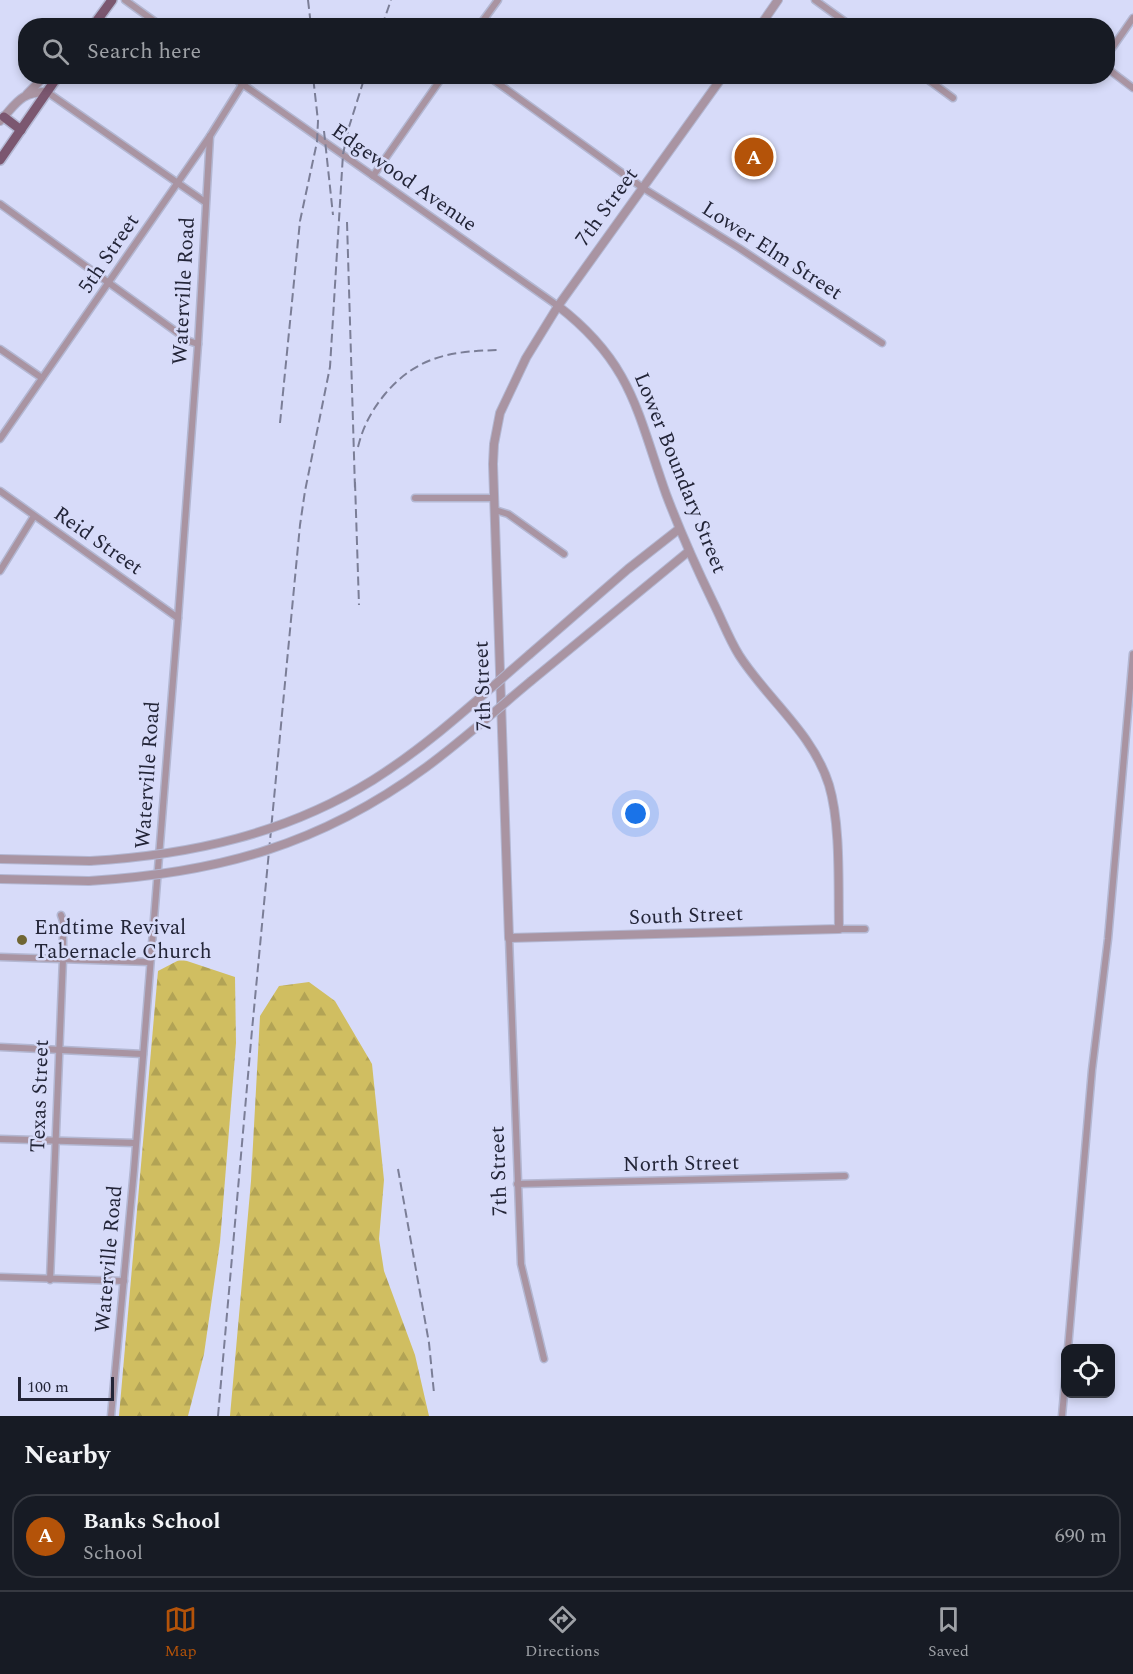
<!DOCTYPE html>
<html lang="en">
<head>
<meta charset="utf-8">
<style>
  :root { --surface:#171b24; --page:#20242c; --text:#f1f3f6; --muted:#9ea1a6; --line:#363941; --accent:#b45309 }
  body { margin:0; font-family:Spectral,serif; background:var(--page); color:var(--text) }
  .controls { position:absolute; right:18px; bottom:18px; display:grid; overflow:hidden; border-radius:12px; box-shadow:0 3px 9px #0003 }
  .controls button { width:54px; height:54px; display:grid; place-items:center; padding:0; border:0; border-bottom:2px solid var(--line); background:var(--surface); color:var(--text); font:30px sans-serif }
  .scale { position:absolute; left:18px; bottom:15px; width:96px; box-sizing:border-box; padding-left:6px; border:3px solid #232538; border-top:0; font-size:16px; line-height:21px; white-space:nowrap; color:#232538; -webkit-text-stroke:4px #d7dbf9; paint-order:stroke }
  .you { position:absolute; left:636px; top:814px; width:21px; height:21px; margin:-15px; border:4px solid #fff; border-radius:50%; background:#1a73e8; box-shadow:0 0 0 9px #1a73e833 }
  .badge { display:grid; place-items:center; width:39px; height:39px; border-radius:50%; background:var(--accent); color:#fff; font-size:20px; font-weight:700 }
  .pin { position:absolute; translate:-50% -50%; border:3px solid #fff; box-shadow:0 2px 6px #0006 }
  .list { margin:0; padding:0; list-style:none }
  h2 { display:flex; justify-content:space-between; align-items:center; height:78px; margin:0; padding:0 24px; font-size:26px }
  h2 small { font-size:20px; font-weight:400; color:var(--muted) }
  .list li { display:grid; grid-template-columns:39px 1fr auto; gap:18px; align-items:center; box-sizing:border-box; height:84px; margin:0 12px 12px; padding:0 12px; border:2px solid var(--line); border-radius:24px }
  .list b { display:block; font-size:22px; white-space:nowrap }
  .list p { margin:0; font-size:20px; white-space:nowrap; color:var(--muted) }
  .list em { font-size:20px; font-style:normal; color:var(--muted) }
  .icon { flex:none; width:33px; height:33px; fill:none; stroke:currentColor; stroke-width:2; stroke-linecap:round; stroke-linejoin:round }
  .map { position:relative; flex:none; width:1133px; height:1416px; overflow:hidden }
  .search { position:absolute; background:var(--surface); box-shadow:0 3px 9px #0003; left:18px; right:18px; top:18px; height:66px; display:flex; align-items:center; gap:15px; box-sizing:border-box; padding:0 21px; border-radius:24px; color:var(--muted); font-size:22px }
  .sheet { height:174px; background:var(--surface) }
  nav { display:flex; justify-content:space-around; align-items:center; box-sizing:border-box; height:84px; border-top:2px solid var(--line); background:var(--surface); font-size:16px; color:var(--muted) }
  nav a { display:grid; justify-items:center; gap:3px }
  nav .on { color:var(--accent) }
  .map>svg:first-child { display:block }
  .forest { fill:url(#forest-firs) }
  .lines { fill:none; stroke-linecap:round; stroke-linejoin:round }
  .minor-casing { stroke:#b3b7d2; stroke-width:9 }
  .tertiary-casing { stroke:#b3b7d2; stroke-width:10 }
  .primary-casing { stroke:#b3b7d2; stroke-width:12 }
  .minor { stroke:#a994a2; stroke-width:6 }
  .tertiary { stroke:#a994a2; stroke-width:8 }
  .primary { stroke:#7b5770; stroke-width:9 }
  .rail { stroke:#7b7e97; stroke-width:2; stroke-dasharray:9 4.5; stroke-linecap:butt }
  .tertiary-bridge-casing { stroke:#b3b7d2; stroke-width:10; stroke-linecap:butt }
  .tertiary-bridge { stroke:#a994a2; stroke-width:8 }
  .poi-dot { fill:#706633; stroke:#d7dbf9; stroke-width:2 }
  .labels { text-anchor:middle; dominant-baseline:central; stroke-width:5; stroke-linejoin:round; paint-order:stroke }
  .street-label { font-size:21px; fill:#232538; stroke:#d7dbf9 }
  .poi-label { font-size:21px; fill:#232538; stroke:#d7dbf9; text-anchor:start }
</style>
</head>
<body>
<div class="map">
<svg width="1133" height="1416" viewBox="0 0 1133 1416">
  <defs>
    <pattern id="forest-firs" width="22" height="20" patternUnits="userSpaceOnUse" patternTransform="scale(1.5)"><rect width="22" height="20" fill="#d0be61"/><path d="M5 1l3.5 6h-7zM16 11l3.5 6h-7z" fill="#b2a355"/></pattern>
  </defs>
  <rect width="100%" height="100%" fill="#d7dbf9"/>
  <g class="forest">
    <polygon points="181,959 235,977 236,1043 220,1242 204,1354 188,1416 119,1416 158,971"/>
    <polygon points="309,982 335,1001 372,1064 384,1180 379,1239 384,1271 415,1355 429,1416 230,1416 251,1181 260,1016 279,986"/>
  </g>
  <g class="lines">
    <defs>
      <g id="minor">
        <polyline points="125,0 161,26"/>
        <polyline points="815,0 851,26"/>
        <polyline points="479,26 498,0"/>
        <polyline points="1108,54 1133,18"/>
        <polyline points="1108,69 1133,88"/>
        <polyline points="231,76 558,306"/>
        <polyline points="488,76 643,188 739,248 882,343"/>
        <polyline points="923,76 953,98"/>
        <polyline points="47,92 205,202"/>
        <polyline points="373,176 443,76"/>
        <polyline points="0,204 189,341 198,344"/>
        <polyline points="0,349 42,378"/>
        <polyline points="0,439 210,136 242,85"/>
        <polyline points="0,491 178,618"/>
        <polyline points="415,498 494,498"/>
        <polyline points="495,510 508,514 564,554"/>
        <polyline points="0,571 34,516"/>
        <polyline points="839,929 865,929"/>
        <polyline points="509,938 521,1264 544,1359"/>
        <polyline points="0,957 150,962"/>
        <polyline points="0,1047 143,1054"/>
        <polyline points="0,1139 135,1143"/>
        <polyline points="517,1184 845,1176"/>
        <polyline points="0,1277 124,1281"/>
        <polyline points="50,1280 63,959 63,921 61,915"/>
        <polyline points="1068,1348 1092,1070 1108,939 1133,654"/>
        <polyline points="111,1416 134,1170 178,618 198,344 210,136"/>
        <polyline points="1062,1416 1066,1371"/>
      </g>
      <g id="tertiary">
        <polyline points="760,26 778,0"/>
        <polyline points="27,94 45,76"/>
        <path d="M0 121C17 103 20 92 47 92"/>
        <path d="M558 306C632 363 637 412 666 494 680 531 696 567 713 602 722 620 729 639 739 655 767 699 813 733 829 785 841 825 838 887 839 929L509 938 493 464 494 444 500 413 526 358 558 306 723 76"/>
        <polyline points="530,654 628,569 679,529"/>
        <polyline points="531,681 689,551"/>
        <polyline points="0,859 90,861"/>
        <polyline points="0,879 89,881"/>
      </g>
      <g id="primary">
        <polyline points="93,26 112,0"/>
        <polyline points="4,117 21,130"/>
        <polyline points="0,160 58,76"/>
      </g>
    </defs>
    <use href="#minor" class="minor-casing"/>
    <use href="#tertiary" class="tertiary-casing"/>
    <use href="#primary" class="primary-casing"/>
    <use href="#minor" class="minor"/>
    <use href="#tertiary" class="tertiary"/>
    <use href="#primary" class="primary"/>
    <g class="rail">
      <polyline points="308,0 311,26"/>
      <polyline points="382,26 391,0"/>
      <polyline points="324,131 333,215"/>
      <polyline points="347,222 355,489"/>
      <polyline points="280,423 300,221 317,142 318,121 313,76"/>
      <path d="M358 447C363 426 372 410 385 394 418 355 453 351 501 350"/>
      <polyline points="355,482 359,605"/>
      <polyline points="398,1169 429,1343 434,1393"/>
      <polyline points="218,1416 252,1030 300,525 305,491 330,367 343,154 349,127 365,76"/>
    </g>
    <defs>
      <g id="tertiary-bridge">
        <path d="M90 861C191 855 286 834 373 780 430 744 479 698 530 654"/>
        <path d="M89 881C218 873 320 845 425 768 462 741 496 710 531 681"/>
      </g>
    </defs>
    <use href="#tertiary-bridge" class="tertiary-bridge-casing"/>
    <use href="#tertiary-bridge" class="tertiary-bridge"/>
  </g>
  <circle class="poi-dot" cx="22" cy="940" r="6"/>
  <g class="labels">
    <g class="street-label">
      <text transform="translate(404 178) rotate(35)">Edgewood Avenue</text>
      <text transform="translate(607 207) rotate(-54)">7th Street</text>
      <text transform="translate(772 251) rotate(33)">Lower Elm Street</text>
      <text transform="translate(109 254) rotate(-56)">5th Street</text>
      <text transform="translate(184 291) rotate(-87)">Waterville Road</text>
      <text transform="translate(680 473) rotate(68)">Lower Boundary Street</text>
      <text transform="translate(98 541) rotate(35)">Reid Street</text>
      <text transform="translate(483 686) rotate(-92)">7th Street</text>
      <text transform="translate(148 775) rotate(-86)">Waterville Road</text>
      <text transform="translate(686 916) rotate(-2)">South Street</text>
      <text transform="translate(40 1096) rotate(-88)">Texas Street</text>
      <text transform="translate(681 1164) rotate(-1)">North Street</text>
      <text transform="translate(499 1171) rotate(-92)">7th Street</text>
      <text transform="translate(109 1259) rotate(-85)">Waterville Road</text>
    </g>
    <g class="poi-label">
      <text x="34" y="928">Endtime Revival<tspan x="34" dy="24">Tabernacle Church</tspan></text>
    </g>
  </g>
</svg>
<div class="controls">
<button><svg class="icon" aria-label="locate" viewBox="0 0 24 24"><circle cx="12" cy="12" r="6"/><path d="M12 2v4M12 18v4M2 12h4M18 12h4"/></svg></button>
</div>
<div class="scale">100 m</div>
<div class="you"></div>
<div class="pin badge" style="left:754px;top:157px">A</div>
<div class="search"><svg class="icon" aria-label="search" viewBox="0 0 24 24"><circle cx="10" cy="10" r="6"/><path d="M15 15l6 6"/></svg>Search here</div>
</div>
<section class="sheet">
<h2>Nearby<small></small></h2>
<ul class="list">
<li><span class="badge">A</span><div><b>Banks School</b><p>School</p></div><em>690 m</em></li>
</ul>
</section>
<nav>
<a class="on"><svg class="icon" aria-label="map" viewBox="0 0 24 24"><path d="M3 6l6-2 6 2 6-2v14l-6 2-6-2-6 2zM9 4v14M15 6v14"/></svg>Map</a>
<a><svg class="icon" aria-label="directions" viewBox="0 0 24 24"><path d="M12 3l9 9-9 9-9-9zM9 14v-3h6M13 9l2 2-2 2"/></svg>Directions</a>
<a><svg class="icon" aria-label="saved" viewBox="0 0 24 24"><path d="M7 4h10v16l-5-4-5 4z"/></svg>Saved</a>
</nav>
</body>
</html>
